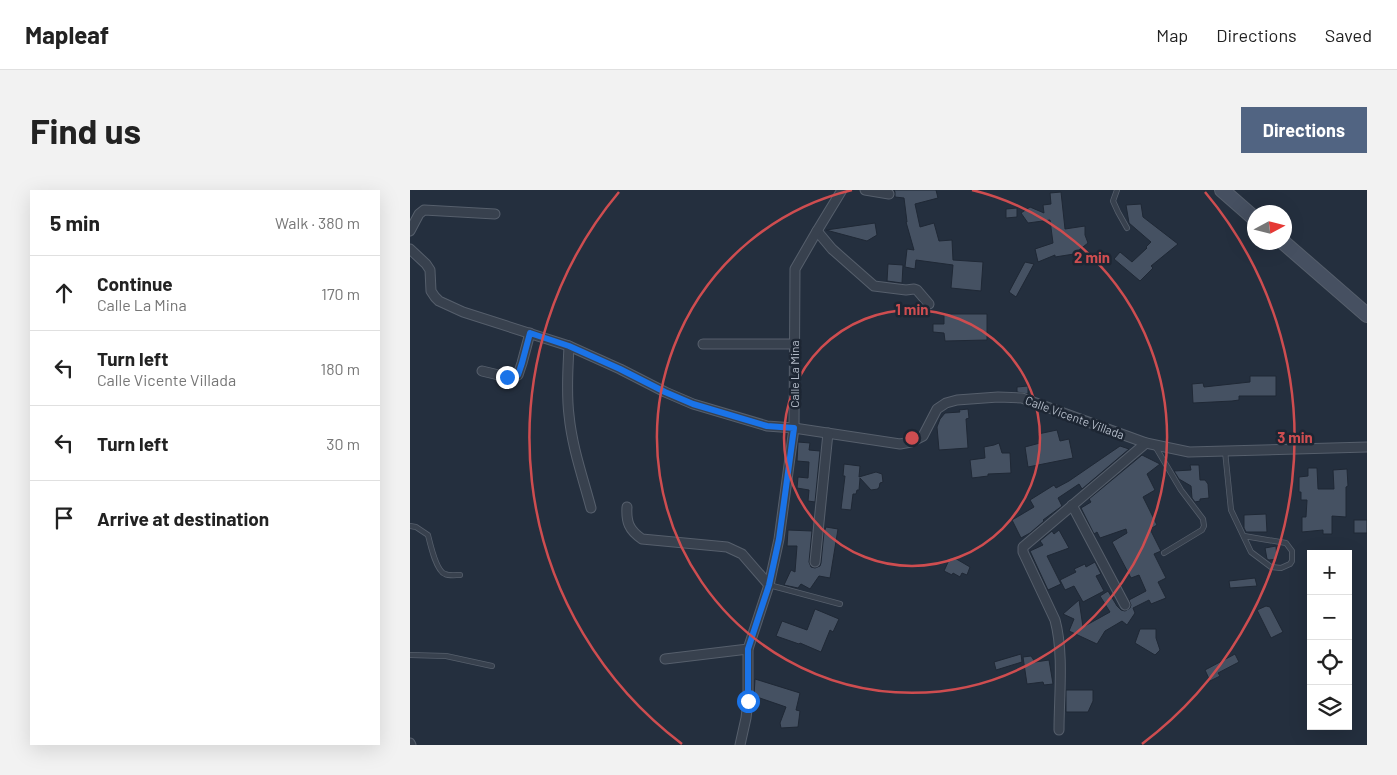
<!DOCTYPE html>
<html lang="en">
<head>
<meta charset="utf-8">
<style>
  :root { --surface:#fff; --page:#f2f2f2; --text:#222; --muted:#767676; --line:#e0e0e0; --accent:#516482 }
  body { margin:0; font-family:Barlow,sans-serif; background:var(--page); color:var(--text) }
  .controls { position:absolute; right:15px; bottom:15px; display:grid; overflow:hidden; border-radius:0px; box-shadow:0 5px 20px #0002 }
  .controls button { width:45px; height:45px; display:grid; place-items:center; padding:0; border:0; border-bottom:1px solid var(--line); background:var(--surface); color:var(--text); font:25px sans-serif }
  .compass { position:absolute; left:837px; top:15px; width:45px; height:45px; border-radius:50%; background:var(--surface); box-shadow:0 5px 20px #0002; rotate:83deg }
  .stop { position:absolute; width:15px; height:15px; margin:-11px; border:4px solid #1a73e8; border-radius:50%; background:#fff }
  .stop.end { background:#1a73e8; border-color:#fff; box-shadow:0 1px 5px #0008 }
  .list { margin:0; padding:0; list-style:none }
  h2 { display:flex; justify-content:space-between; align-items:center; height:65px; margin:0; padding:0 20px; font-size:21px }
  h2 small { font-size:16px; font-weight:400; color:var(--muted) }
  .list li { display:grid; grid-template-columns:32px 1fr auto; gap:15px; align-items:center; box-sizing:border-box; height:75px; padding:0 20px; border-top:1px solid var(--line) }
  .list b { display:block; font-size:19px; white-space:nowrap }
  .list p { margin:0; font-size:16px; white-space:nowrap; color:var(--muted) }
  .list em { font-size:16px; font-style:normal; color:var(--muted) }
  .icon { flex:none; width:28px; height:28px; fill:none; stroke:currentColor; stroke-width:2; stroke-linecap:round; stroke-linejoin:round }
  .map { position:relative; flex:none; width:957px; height:555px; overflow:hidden; border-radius:0px }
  header { display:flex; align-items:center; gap:30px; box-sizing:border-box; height:70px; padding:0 25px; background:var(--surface); border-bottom:1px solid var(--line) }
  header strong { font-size:24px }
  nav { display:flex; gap:28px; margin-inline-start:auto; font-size:18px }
  .intro { display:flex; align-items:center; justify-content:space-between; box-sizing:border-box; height:120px; padding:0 30px }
  h1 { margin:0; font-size:35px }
  .button { padding:12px 22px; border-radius:0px; background:var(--accent); color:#fff; font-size:18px; font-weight:700 }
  main { display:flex; gap:30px; padding:0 30px }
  aside { flex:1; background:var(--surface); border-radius:0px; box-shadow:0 5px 20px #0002 }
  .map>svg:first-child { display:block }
  .building { fill:#455162; stroke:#1f2835 }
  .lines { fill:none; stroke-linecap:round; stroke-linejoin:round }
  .service-casing { stroke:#565f6c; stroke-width:6 }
  .minor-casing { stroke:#565f6c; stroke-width:11 }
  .secondary-casing { stroke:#565f6c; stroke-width:16 }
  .service { stroke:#38414e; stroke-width:4.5 }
  .minor { stroke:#38414e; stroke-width:9 }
  .secondary { stroke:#465061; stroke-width:14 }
  .route { stroke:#1a73e8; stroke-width:6 }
  .ring { fill:none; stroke:#ce4d50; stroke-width:2.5 }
  .labels { text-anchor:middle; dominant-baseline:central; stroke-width:5; stroke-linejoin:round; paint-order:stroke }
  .street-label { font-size:12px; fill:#b4bcc9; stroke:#1d2633 }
  .centre { fill:#ce4d50; stroke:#1d2633; stroke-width:2.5 }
  .ring-label { font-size:15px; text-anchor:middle; font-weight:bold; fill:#ce4d50; stroke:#1d2633; stroke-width:5; stroke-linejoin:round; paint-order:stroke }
</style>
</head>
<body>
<header>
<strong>Mapleaf</strong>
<nav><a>Map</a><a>Directions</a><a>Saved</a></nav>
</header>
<div class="intro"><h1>Find us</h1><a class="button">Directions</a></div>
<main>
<aside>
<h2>5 min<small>Walk · 380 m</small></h2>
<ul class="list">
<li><svg class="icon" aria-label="ahead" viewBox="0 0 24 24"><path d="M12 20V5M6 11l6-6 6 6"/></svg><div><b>Continue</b><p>Calle La Mina</p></div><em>170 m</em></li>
<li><svg class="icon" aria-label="left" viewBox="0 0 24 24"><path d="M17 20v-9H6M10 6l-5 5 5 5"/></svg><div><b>Turn left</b><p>Calle Vicente Villada</p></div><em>180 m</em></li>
<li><svg class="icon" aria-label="left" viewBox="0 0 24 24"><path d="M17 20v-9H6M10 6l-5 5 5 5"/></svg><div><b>Turn left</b></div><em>30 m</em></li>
<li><svg class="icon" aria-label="arrive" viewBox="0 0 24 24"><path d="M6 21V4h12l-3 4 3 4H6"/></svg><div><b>Arrive at destination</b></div></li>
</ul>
</aside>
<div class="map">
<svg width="957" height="555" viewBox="0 0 957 555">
  <rect width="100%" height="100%" fill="#242f3e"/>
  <g class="building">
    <polygon points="484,0 526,0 528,8 505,14 510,37 524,33 529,51 542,50 543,70 573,72 571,101 541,98 543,75 506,70 505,79 495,77 497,59 504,60 496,32 497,32 494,8 485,7 485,2"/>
    <polygon points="651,2 655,39 675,36 675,45 678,53 664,64 645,67 645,65 628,72 625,59 643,53 640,30 618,33 611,23 620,17 634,23 633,15 641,14 640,3"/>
    <polygon points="731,14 733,27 768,54 741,76 743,78 730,91 704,69 710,62 722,72 737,58 736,57 741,52 719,33 716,15"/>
    <polygon points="607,18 607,27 596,28 596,19"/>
    <polygon points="465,33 467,45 457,51 416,40"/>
    <polygon points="615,72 624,74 606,107 599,102"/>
    <polygon points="478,74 493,75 492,93 477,91"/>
    <polygon points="534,124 577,124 577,150 535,151 534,143 523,142 523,134 534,134"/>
    <polygon points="840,186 866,186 866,206 829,206 829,210 822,211 783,213 782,194 793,193 794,197 840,192"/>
    <polygon points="618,196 618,204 607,202 607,197"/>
    <polygon points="558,219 559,228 556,229 558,258 529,260 527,237 530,229 535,223 550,222 549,220"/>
    <polygon points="647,240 650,251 659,249 663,268 618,277 615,257 630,253 628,244"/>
    <polygon points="388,252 400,253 399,260 410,261 405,312 398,311 399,300 387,298 388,287 398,288 399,272 387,271"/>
    <polygon points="589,253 592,263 600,263 601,283 578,284 578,286 562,288 560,270 575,268 574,257 584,255"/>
    <polygon points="710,256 719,259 672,299 669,294 648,308 652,316 633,330 634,331 620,343 611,348 602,330 624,317 620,310 644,295 646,298 659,291"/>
    <polygon points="732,265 750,274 737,284 745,300 733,307 747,335 740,339 751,361 744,364 756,388 748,392 756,408 741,414 739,410 723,418 725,423 717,435 712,431 695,441 687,454 659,441 664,429 653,424 669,410 673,437 700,422 690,406 698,401 707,416 711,420 715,421 720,418 721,415 719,410 736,401 729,385 721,388 702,352 717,343 716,339 690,348 687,342 684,344 671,318 681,312 679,309"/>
    <polygon points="434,274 450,276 449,287 466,282 472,284 473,292 470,293 469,298 468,298 468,299 461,300 450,288 449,300 447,300 446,304 443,304 441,320 431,319 435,286 433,286"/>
    <polygon points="780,275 789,275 790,290 795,290 798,294 799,308 790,309 790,311 785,312 782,308 781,296 769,289 764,281 781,280"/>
    <polygon points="898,278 907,278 908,299 924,299 923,280 937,279 938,296 936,297 936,327 922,326 922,344 913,344 913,340 892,342 892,327 896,327 897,310 891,310 891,302 889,302 889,287 898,286"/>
    <polygon points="856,324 857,342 836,342 834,338 834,325"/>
    <rect x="944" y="330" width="13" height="13"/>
    <polygon points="416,337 428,339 420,388 409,386 400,399 391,394 388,398 374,395 381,380 385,382 387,356 377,356 378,340 402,341 399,372 401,377 405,378 410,376 411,373 414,342"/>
    <polygon points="649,340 659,358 637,366 651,394 638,400 620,361 633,355 630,351 642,341 644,344"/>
    <polygon points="866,356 867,369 859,370 857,369 855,358"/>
    <polygon points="543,367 560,377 557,385 552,383 550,387 543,383 542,385 534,381 539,370 541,371"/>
    <polygon points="685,372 691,384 686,386 694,401 673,412 664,396 655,400 650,390 666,382 664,379 675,374 676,377"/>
    <polygon points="845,388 847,396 820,398 819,391"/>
    <polygon points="856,416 860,417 873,442 861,448 847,420"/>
    <polygon points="405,419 429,429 423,442 420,440 411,462 390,453 389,454 366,446 372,431 397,440"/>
    <polygon points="730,439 746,439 746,448 750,460 745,465 725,453"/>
    <polygon points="611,464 612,472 586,480 584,472"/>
    <polygon points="825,464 829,472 808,483 810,486 800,491 795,480"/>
    <polygon points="621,466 625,472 639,470 643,494 634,495 633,492 617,494 613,467"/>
    <polygon points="345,489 390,503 386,520 390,521 388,537 371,538 370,533 376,517 344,506"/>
    <polygon points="656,500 683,500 683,511 678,522 656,522"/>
  </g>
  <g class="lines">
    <defs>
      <g id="service">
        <polyline points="707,0 703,11 708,22 717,38"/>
        <polyline points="745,256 771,300 793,329 794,336 792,340 754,363"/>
        <polyline points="815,261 821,320 841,362 861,377 871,378 880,374 882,371 882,361 876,353 834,346"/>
        <path d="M0 336 6 337 18 345C20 353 26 381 35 384 39 386 46 385 50 385"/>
        <polyline points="359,395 430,414"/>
        <polyline points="0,465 36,466 82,476"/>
      </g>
      <g id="minor">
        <polyline points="455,0 479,4"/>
        <polyline points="0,41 9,24 14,20 85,24"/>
        <polyline points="407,41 422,59 464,96 496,100 504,99 507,100 519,114"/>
        <polyline points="0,59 16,74 20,80 21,101 25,107 29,111 53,122 159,156 210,179 255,202 283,214 357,236 384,238 490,254 501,252 513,246 527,219 536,213 547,210 588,207 612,208 736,253 779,262 957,257"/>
        <polyline points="293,154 385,154"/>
        <path d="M159 156C158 179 156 202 159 225 162 257 173 288 181 318"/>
        <polyline points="72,181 97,187 108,185 112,173 120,143"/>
        <polyline points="662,315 715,415"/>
        <path d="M217 317C216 332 219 340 232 349L317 357 332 364 359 395"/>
        <polyline points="405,372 418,243"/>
        <polyline points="255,469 338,459"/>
        <path d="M649 540C649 506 654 463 645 430L613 362V357L736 253"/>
        <polyline points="0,553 1,555"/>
        <polyline points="330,555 336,528 338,511 338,459 359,395 369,349 384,238 385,79 407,41 432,0"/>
      </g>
      <g id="secondary">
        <polyline points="812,0 844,28"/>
        <polyline points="873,52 957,125"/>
      </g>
    </defs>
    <use href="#service" class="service-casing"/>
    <use href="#minor" class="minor-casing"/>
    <use href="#secondary" class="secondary-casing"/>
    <use href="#service" class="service"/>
    <use href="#minor" class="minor"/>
    <use href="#secondary" class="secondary"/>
  </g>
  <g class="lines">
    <polyline class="route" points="97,187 108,185 112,173 120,143 159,156 210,179 255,202 283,214 357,236 384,238 369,349 359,395 338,459 338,511"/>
  </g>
  <g class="ring">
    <circle cx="502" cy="248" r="128"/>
    <path d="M562 0A255 255 0 1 1 442 0"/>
    <path d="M272 554A383 383 0 0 1 209 2M795 2A383 383 0 0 1 732 554"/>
  </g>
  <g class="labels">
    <g class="street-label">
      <text transform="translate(384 184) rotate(-90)">Calle La Mina</text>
      <text transform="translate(665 227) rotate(20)">Calle Vicente Villada</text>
    </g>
  </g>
  <circle cx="502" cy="248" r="8" class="centre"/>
  <g class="ring-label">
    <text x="682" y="73">2 min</text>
    <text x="502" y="125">1 min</text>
    <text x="885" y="253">3 min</text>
  </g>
</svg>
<div class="controls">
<button>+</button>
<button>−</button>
<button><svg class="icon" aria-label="locate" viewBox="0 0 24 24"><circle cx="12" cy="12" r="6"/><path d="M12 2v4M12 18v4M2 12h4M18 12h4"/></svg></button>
<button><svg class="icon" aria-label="layers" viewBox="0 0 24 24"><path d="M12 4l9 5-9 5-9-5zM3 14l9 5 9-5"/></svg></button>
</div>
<svg class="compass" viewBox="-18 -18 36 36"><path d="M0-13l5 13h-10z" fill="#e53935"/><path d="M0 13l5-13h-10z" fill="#767676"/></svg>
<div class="stop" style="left:338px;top:511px"></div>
<div class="stop end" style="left:97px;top:187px"></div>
</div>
</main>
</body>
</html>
